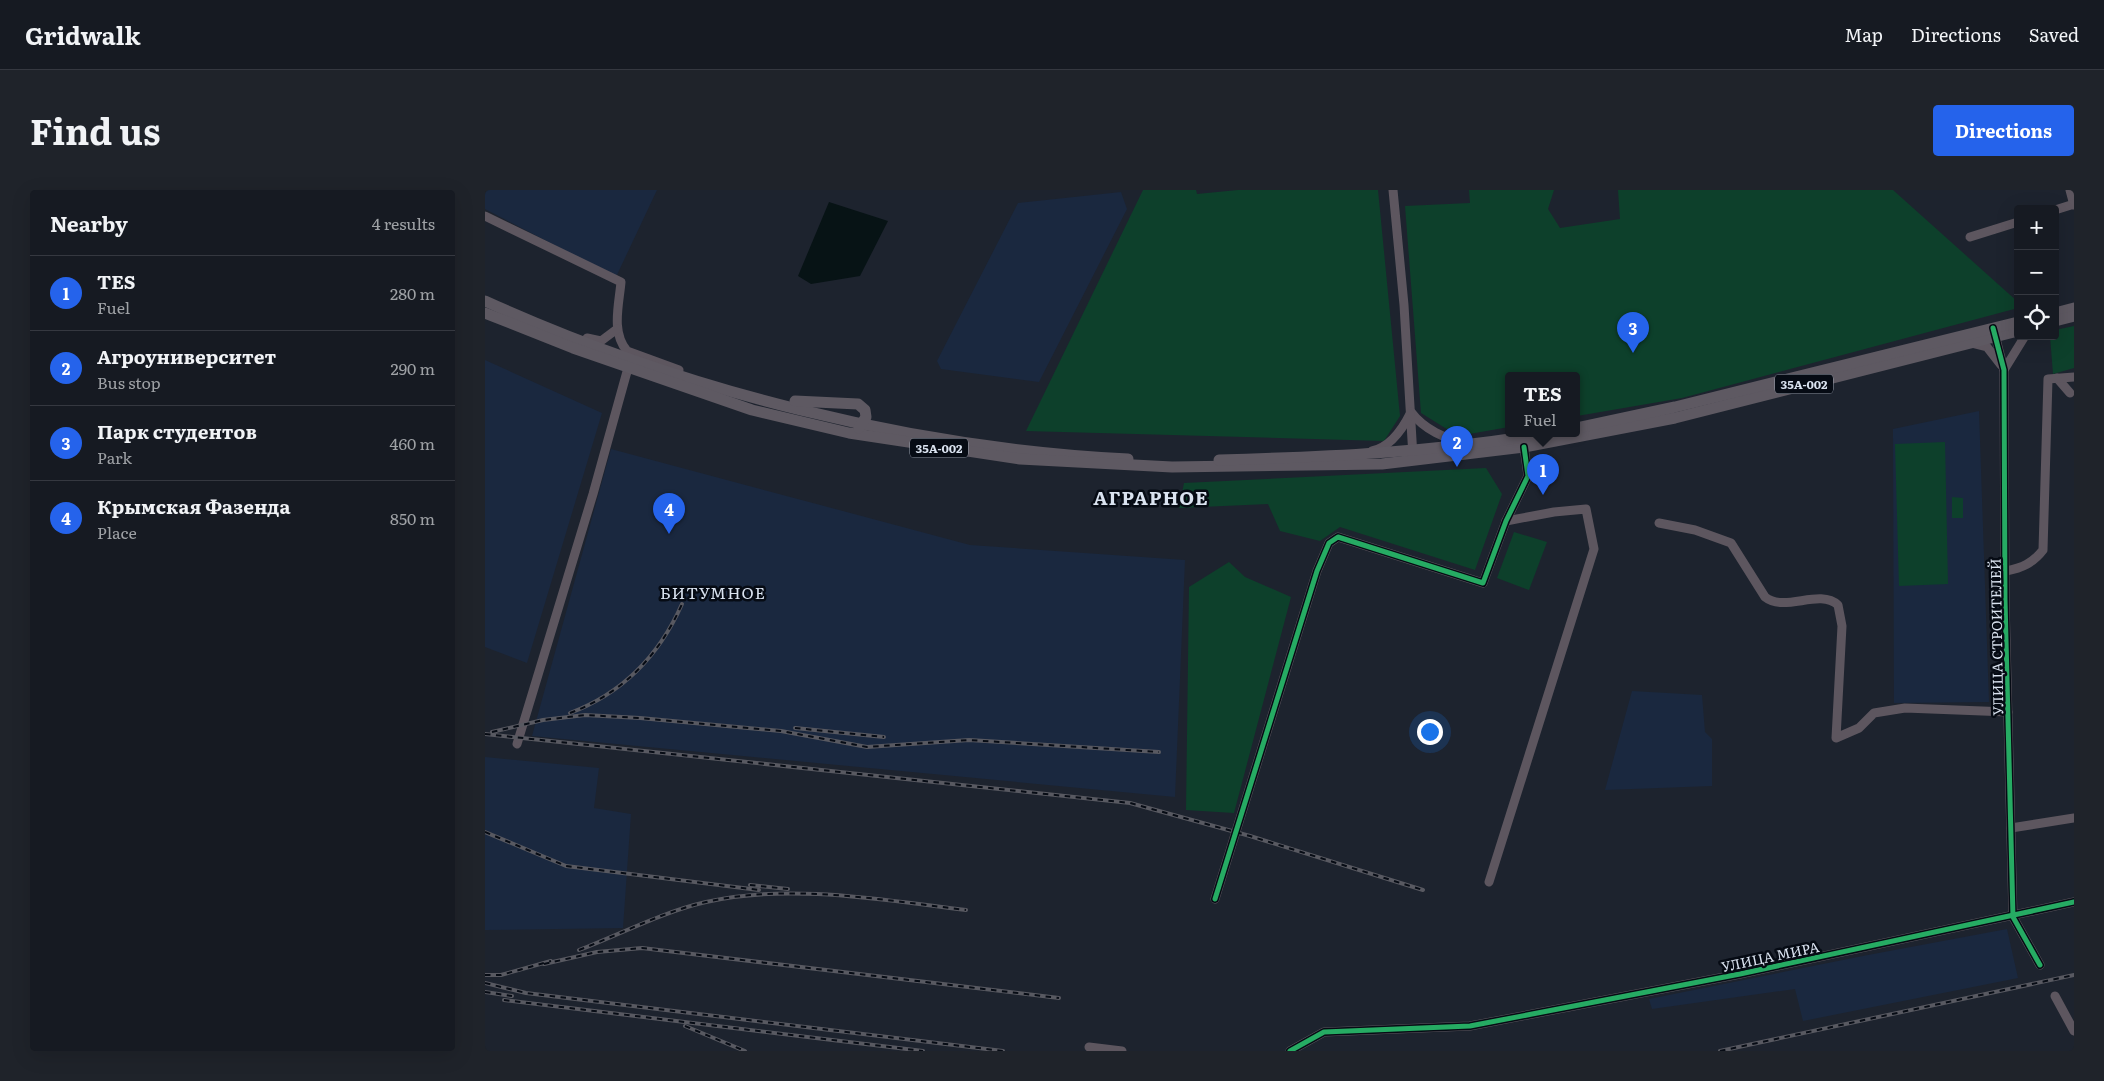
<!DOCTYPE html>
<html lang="en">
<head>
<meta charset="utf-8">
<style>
  :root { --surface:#161a22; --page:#1f232a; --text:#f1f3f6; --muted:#9ea1a5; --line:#353840; --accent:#2563eb }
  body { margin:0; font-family:Literata,serif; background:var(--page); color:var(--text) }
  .controls { position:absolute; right:15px; top:15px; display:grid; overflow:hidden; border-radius:5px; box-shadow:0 5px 20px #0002 }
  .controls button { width:45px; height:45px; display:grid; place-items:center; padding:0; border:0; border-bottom:1px solid var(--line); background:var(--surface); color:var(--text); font:25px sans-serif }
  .you { position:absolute; left:944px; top:541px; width:18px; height:18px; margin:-12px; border:4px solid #fff; border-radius:50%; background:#1a73e8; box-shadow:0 0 0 8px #1a73e833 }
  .badge { display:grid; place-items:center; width:32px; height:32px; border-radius:50%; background:var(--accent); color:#fff; font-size:16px; font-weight:700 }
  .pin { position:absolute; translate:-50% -41px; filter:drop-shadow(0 1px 2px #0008) }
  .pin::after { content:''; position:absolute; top:26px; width:18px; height:15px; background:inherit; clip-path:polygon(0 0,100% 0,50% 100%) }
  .popup { position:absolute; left:1020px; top:182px; width:75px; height:65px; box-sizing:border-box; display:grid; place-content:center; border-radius:5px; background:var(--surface); filter:drop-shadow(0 1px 4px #0005); font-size:16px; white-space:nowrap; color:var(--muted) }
  .popup b { font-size:19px; color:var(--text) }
  .popup::after { content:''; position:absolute; left:50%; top:100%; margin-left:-10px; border:10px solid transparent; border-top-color:var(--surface) }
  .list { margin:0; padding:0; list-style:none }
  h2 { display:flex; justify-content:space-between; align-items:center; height:65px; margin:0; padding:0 20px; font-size:21px }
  h2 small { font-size:16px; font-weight:400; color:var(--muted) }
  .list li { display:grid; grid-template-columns:32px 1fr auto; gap:15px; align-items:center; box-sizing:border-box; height:75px; padding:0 20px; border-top:1px solid var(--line) }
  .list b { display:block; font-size:19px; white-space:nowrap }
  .list p { margin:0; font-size:16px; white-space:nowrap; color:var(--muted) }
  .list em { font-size:16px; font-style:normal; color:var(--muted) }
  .icon { flex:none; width:28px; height:28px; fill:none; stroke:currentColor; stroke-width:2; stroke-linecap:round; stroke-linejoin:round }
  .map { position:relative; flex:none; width:1589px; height:861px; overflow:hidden; border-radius:5px }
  header { display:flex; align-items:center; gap:30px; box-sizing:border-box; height:70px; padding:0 25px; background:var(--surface); border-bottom:1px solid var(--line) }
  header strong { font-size:24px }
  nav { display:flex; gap:28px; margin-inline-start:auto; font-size:18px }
  .intro { display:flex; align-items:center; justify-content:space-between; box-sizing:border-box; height:120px; padding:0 30px }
  h1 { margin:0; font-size:35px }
  .button { padding:12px 22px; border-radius:5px; background:var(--accent); color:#fff; font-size:18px; font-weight:700 }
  main { display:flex; gap:30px; padding:0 30px }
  aside { flex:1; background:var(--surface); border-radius:5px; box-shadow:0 5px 20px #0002 }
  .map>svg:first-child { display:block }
  .built { fill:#1a283f }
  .green { fill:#0d402b }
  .water { fill:#071315 }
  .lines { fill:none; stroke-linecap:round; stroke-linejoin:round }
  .minor { stroke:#5d565f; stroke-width:9 }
  .major { stroke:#5e5962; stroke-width:11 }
  .rail-casing { stroke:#585961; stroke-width:4 }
  .rail { stroke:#060b14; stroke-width:2; stroke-dasharray:5.5; stroke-linecap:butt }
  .cycleway-casing { stroke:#060b14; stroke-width:8 }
  .cycleway { stroke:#26ab63; stroke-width:5 }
  .labels { text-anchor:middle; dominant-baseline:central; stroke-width:5; stroke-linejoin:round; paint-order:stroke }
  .shield { fill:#060b14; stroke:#9aa2ae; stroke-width:1 }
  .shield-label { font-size:12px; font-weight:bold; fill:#dae3f0 }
  .street-label { font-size:14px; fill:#dae3f0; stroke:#060b14 }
  .quarter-label { font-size:16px; letter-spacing:1px; fill:#dae3f0; stroke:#060b14 }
  .district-label { font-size:19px; font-weight:bold; letter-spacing:1px; fill:#dae3f0; stroke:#060b14 }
</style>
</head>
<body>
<header>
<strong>Gridwalk</strong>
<nav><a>Map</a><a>Directions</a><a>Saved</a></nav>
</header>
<div class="intro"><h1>Find us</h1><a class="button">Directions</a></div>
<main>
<aside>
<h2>Nearby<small>4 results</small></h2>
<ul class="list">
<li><span class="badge">1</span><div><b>TES</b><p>Fuel</p></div><em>280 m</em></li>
<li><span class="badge">2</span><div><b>Агроуниверситет</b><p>Bus stop</p></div><em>290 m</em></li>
<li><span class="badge">3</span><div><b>Парк студентов</b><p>Park</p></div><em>460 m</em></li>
<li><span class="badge">4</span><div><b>Крымская Фазенда</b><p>Place</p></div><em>850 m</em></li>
</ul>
</aside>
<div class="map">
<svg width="1589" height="861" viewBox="0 0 1589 861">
  <rect width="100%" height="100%" fill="#1d232e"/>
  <g class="built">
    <polygon points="0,0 172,0 131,87 0,19"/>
    <polygon points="636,2 642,19 554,192 456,179 452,171 533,13"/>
    <polygon points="0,170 117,223 42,473 0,457"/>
    <polygon points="1494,221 1504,512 1409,513 1408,239"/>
    <polygon points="126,259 485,355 700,370 690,607 47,546"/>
    <polygon points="1147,501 1217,505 1220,542 1227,549 1227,596 1120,600"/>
    <polygon points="0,567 114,578 109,618 146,624 138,738 0,740"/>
    <polygon points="1522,739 1533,788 1318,831 1310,799 1167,819 1164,809 1383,765"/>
  </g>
  <g class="green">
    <polygon points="658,0 711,0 712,4 753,0 893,0 915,226 899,251 541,241"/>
    <polygon points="984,0 1069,0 1063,19 1075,38 1135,29 1133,0 1408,0 1533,112 1533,118 1197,208 1092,226 1092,186 1024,186 1024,237 973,246 936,223 920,16 985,13"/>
    <polygon points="1589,136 1589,178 1568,184 1565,146 1570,146 1570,140"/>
    <polygon points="1460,252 1463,394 1414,396 1410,254"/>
    <polygon points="1001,278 1017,304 990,380 855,337 835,351 795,341 783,314 694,318 699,293"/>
    <polygon points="1467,307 1478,308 1478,328 1467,328"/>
    <polygon points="1029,342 1062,352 1044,400 1012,388"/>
    <polygon points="744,372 760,387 806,407 749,623 701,620 704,397"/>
  </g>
  <polygon class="water" points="344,12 403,31 375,86 326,94 313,86"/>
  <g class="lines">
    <g class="minor">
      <polyline points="908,0 919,115 928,267"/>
      <polyline points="1585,0 1589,15"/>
      <polyline points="1570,20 1589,14"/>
      <path d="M0 26 136 92C134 115 126 142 142 161L194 180"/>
      <polyline points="1485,47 1533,32"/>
      <polyline points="1509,141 1519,180 1520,410 1528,727 1555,775"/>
      <polyline points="102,148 116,151 132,139"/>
      <polyline points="1486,153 1502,157 1516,175"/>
      <polyline points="1519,180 1540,146"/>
      <polyline points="1572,188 1585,203"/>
      <path d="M926 222C938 238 961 251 981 251"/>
      <path d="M887 261C905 257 917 240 925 224"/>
      <path d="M1174 333 1210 340 1246 353 1280 407C1300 423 1334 398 1353 415L1357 436 1351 548 1374 538 1389 523 1420 518 1523 522"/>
      <path d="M1521 381C1537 378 1548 373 1558 360L1563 189 1589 187"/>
      <polyline points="32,554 108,304 143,178"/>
      <polyline points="1526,638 1589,628"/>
      <polyline points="1004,692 1109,359 1101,319 1069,322 1021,331"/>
      <polyline points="730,709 832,381 844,353 853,347 998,393 1021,331 1043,286 1039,257"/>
      <polyline points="1570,806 1589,841"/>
      <polyline points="604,857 637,861"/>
      <polyline points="805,861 839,842 985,836 1255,784 1589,712"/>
    </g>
    <g class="major">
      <path d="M0 111C198 201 426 258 643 269"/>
      <polyline points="0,123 88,158 267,220 364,243 535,269 687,277 897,274 1039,257 1190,228 1533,141"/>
      <polyline points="1570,123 1589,118"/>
      <polyline points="1570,131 1589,126"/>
      <polyline points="310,211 373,214 380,220 381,227 374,238"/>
      <polyline points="1092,238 1190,217 1533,132"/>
      <path d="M734 270C842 267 950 262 1057 244"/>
    </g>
    <defs>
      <g id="rail">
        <path d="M85 523C138 503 174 466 197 414"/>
        <polyline points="310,538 399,547"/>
        <polyline points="7,542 58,530 100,525 155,528 296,541 382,557 484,550 674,562"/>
        <polyline points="0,544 645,613 765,646 938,700"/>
        <polyline points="0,642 81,676 274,700"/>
        <polyline points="265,695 303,699"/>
        <path d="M94 760C136 744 177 722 221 712 304 693 398 710 481 720"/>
        <polyline points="59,774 112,762 157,758 574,808"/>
        <polyline points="0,785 16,785 66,771"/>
        <polyline points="0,793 41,803 518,861"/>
        <polyline points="0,802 27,806"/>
        <polyline points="19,810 438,861"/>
        <polyline points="200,836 260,861"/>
        <polyline points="1235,861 1589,785"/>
      </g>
    </defs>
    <use href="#rail" class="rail-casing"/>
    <use href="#rail" class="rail"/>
    <defs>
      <g id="cycleway">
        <polyline points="1508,138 1519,180 1520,410 1528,727 1555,775"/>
        <polyline points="730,709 832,381 844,353 853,347 998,393 1021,331 1043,286 1039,257"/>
        <polyline points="805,861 839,842 985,836 1255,784 1589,712"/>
      </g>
    </defs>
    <use href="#cycleway" class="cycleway-casing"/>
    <use href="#cycleway" class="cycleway"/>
  </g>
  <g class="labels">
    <g class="shield">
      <rect x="1290" y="184.5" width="58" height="19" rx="4"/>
      <rect x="425" y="248.5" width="58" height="19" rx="4"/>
    </g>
    <g class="shield-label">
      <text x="1319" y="194">35А-002</text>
      <text x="454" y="258">35А-002</text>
    </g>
    <g class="street-label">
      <text transform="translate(1511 447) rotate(-91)">УЛИЦА СТРОИТЕЛЕЙ</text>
      <text transform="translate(1285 766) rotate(-12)">УЛИЦА МИРА</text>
    </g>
    <g class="quarter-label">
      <text x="228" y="402">БИТУМНОЕ</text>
    </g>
    <g class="district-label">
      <text x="666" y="307">АГРАРНОЕ</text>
    </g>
  </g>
</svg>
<div class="controls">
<button>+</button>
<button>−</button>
<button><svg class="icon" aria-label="locate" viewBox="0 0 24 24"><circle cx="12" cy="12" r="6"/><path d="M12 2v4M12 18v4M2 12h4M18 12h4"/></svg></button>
</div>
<div class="you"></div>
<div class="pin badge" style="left:1058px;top:305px">1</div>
<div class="popup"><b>TES</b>Fuel</div>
<div class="pin badge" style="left:972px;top:277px">2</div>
<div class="pin badge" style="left:1148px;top:163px">3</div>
<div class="pin badge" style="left:184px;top:344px">4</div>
</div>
</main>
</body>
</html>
